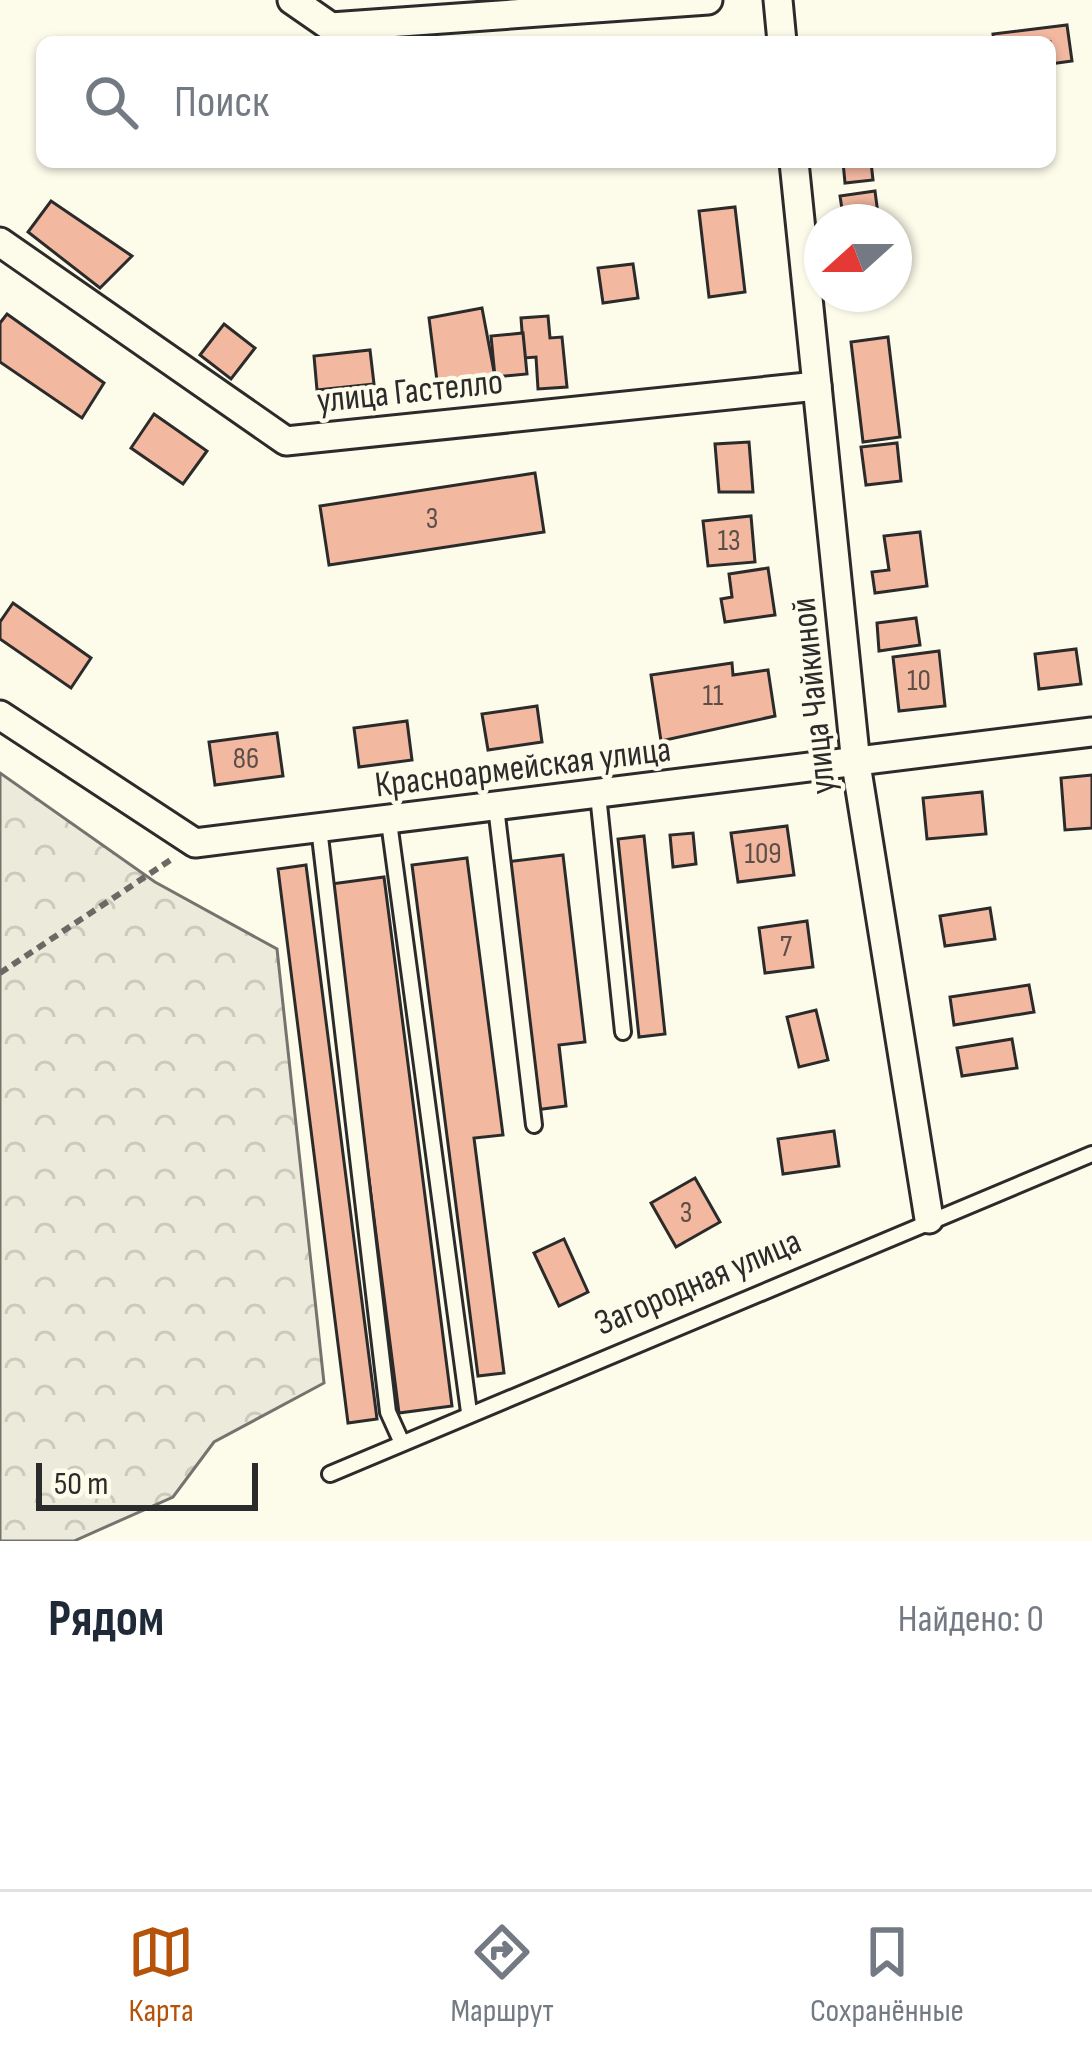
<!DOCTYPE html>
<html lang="ru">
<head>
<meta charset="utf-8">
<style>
  :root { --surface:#fff; --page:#f2f2f3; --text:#1f2937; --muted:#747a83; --line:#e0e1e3; --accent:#b45309 }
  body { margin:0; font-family:"Sofia Sans Condensed",sans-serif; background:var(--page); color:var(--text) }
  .compass { position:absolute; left:804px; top:204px; width:108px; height:108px; border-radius:50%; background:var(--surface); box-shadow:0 3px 9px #0004; rotate:249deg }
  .scale { position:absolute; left:36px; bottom:30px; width:222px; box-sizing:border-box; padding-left:12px; border:6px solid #2b2b2b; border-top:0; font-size:33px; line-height:42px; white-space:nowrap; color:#2b2b2b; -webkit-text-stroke:9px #fdfbea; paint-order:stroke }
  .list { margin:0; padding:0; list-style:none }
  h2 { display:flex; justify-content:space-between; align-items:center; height:156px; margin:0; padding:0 48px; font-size:51px }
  h2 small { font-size:39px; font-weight:400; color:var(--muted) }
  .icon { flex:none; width:66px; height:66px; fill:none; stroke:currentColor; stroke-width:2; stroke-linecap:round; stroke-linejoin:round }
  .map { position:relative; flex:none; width:1092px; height:1541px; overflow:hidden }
  .search { position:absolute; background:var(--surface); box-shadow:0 3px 9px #0004; left:36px; right:36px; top:36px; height:132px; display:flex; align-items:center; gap:30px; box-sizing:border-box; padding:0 42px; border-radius:18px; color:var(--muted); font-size:45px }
  .sheet { height:348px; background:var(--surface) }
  nav { display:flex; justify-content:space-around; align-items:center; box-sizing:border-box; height:168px; border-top:3px solid var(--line); background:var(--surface); font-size:33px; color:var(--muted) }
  nav a { display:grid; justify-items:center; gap:6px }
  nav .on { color:var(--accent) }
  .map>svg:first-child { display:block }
  .forest { fill:url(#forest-crowns); stroke:#74746e; stroke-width:3 }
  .building { fill:#f2b8a0; stroke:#2b2b2b; stroke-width:3 }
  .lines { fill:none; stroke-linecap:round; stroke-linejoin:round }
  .service-casing { stroke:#2b2b2b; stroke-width:20 }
  .minor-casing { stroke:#2b2b2b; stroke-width:33 }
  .path { stroke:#6a6964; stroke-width:6; stroke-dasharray:9 6; stroke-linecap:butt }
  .service { stroke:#fdfbea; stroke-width:14 }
  .minor { stroke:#fdfbea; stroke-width:27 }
  .labels { text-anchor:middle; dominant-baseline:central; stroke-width:9; stroke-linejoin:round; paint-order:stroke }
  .number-label { font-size:30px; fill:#5d4e48 }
  .street-label { font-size:36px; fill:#2b2b2b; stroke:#fdfbea }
</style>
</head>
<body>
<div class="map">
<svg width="1092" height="1541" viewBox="0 0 1092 1541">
  <defs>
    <pattern id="forest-crowns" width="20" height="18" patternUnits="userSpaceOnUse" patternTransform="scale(3)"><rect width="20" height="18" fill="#ecebdb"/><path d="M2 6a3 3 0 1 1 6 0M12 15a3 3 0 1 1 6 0" fill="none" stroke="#cbcabc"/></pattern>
  </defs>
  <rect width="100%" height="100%" fill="#fdfbea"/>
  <polygon class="forest" points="0,773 155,882 277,949 324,1383 214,1442 173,1497 74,1541 0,1541"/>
  <g class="building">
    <polygon points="1067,25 1072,61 1050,64 1050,42 994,42 993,34"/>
    <polygon points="843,162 871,162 873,180 845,183"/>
    <polygon points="875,191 879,222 844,222 840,196"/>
    <polygon points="51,201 132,256 100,288 28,232"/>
    <polygon points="735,207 745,292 709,297 699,211"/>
    <polygon points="633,264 638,298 603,303 598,268"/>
    <polygon points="482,308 495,377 437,381 429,318"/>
    <polygon points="7,314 104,383 82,418 0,362 0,323"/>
    <polygon points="548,316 550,338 562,337 567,387 538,389 536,357 524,358 521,318"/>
    <polygon points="224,324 255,348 231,379 200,355"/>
    <polygon points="523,333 527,374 495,377 491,336"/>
    <polygon points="888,337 900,437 863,442 851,342"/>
    <polygon points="370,350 374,384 317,390 314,356"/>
    <polygon points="154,414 207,451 183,484 131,448"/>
    <polygon points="749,442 753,492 719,492 715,444"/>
    <polygon points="897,443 901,481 866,485 861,447"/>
    <polygon points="535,473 544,532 329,565 320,506"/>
    <polygon points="751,516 755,562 708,566 703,521"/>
    <polygon points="920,532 927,586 875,593 872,572 889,570 884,536"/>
    <polygon points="768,568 775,615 725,622 721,599 732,597 729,574"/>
    <polygon points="13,603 91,658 71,688 0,639 0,622"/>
    <polygon points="916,618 920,645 879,651 877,623"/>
    <polygon points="1076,649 1081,684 1039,689 1035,654"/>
    <polygon points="939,651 945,706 899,711 893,657"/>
    <polygon points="732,663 733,675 768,670 775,716 661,741 651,675"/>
    <polygon points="537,706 542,742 488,750 482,714"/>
    <polygon points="407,721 412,760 359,767 354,728"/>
    <polygon points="277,733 283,776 215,785 209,742"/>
    <polygon points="1092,775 1092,828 1065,830 1061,778"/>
    <polygon points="982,792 986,834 927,839 923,798"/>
    <polygon points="787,826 794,875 738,882 731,833"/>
    <polygon points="693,833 696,864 673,867 670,835"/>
    <polygon points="644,836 665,1034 639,1037 618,839"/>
    <polygon points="563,855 585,1042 559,1045 566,1106 535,1110 506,862"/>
    <polygon points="467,858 503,1135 474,1138 504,1373 478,1376 412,865"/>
    <polygon points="306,865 377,1419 348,1423 278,869"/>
    <polygon points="384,877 452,1406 399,1413 331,884"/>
    <polygon points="990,908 995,939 945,946 940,916"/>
    <polygon points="807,921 813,967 765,973 759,928"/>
    <polygon points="1029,985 1034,1012 954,1025 950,997"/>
    <polygon points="816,1010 828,1060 799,1067 787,1017"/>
    <polygon points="1012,1039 1017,1068 962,1076 957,1048"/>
    <polygon points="834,1131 839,1166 783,1174 778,1139"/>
    <polygon points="695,1178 720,1222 676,1247 651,1203"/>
    <polygon points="564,1239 588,1292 559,1306 534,1253"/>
  </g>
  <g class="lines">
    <defs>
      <g id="service">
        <polyline points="598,795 623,1032"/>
        <polyline points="496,807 534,1125"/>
        <polyline points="389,822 469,1412"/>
        <polyline points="319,828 388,1412 402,1443"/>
        <polyline points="330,1474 1092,1154"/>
      </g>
      <g id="minor">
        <polyline points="292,0 331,27 708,0"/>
        <polyline points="778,0 782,42"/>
        <polyline points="794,162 856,764 929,1219"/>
        <polyline points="0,242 286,441 817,386"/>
        <polyline points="0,715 195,843 1092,732"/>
      </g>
    </defs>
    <use href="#service" class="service-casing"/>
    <use href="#minor" class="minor-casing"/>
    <polyline class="path" points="0,973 172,859"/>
    <use href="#service" class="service"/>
    <use href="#minor" class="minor"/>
  </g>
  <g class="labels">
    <g class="number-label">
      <text x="432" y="519">3</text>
      <text x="729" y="541">13</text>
      <text x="919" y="681">10</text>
      <text x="713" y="696">11</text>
      <text x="246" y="759">86</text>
      <text x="763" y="854">109</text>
      <text x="786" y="947">7</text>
      <text x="686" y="1213">3</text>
    </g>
    <g class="street-label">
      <text transform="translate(410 392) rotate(-6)">улица Гастелло</text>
      <text transform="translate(814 696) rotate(-96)">улица Чайкиной</text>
      <text transform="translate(523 768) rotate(-7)">Красноармейская улица</text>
      <text transform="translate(698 1283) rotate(-23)">Загородная улица</text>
    </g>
  </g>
</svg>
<svg class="compass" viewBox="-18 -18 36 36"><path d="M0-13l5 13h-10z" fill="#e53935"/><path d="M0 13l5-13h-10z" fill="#747a83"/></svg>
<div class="scale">50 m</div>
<div class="search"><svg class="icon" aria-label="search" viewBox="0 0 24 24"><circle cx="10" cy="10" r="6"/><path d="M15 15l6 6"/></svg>Поиск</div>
</div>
<section class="sheet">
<h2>Рядом<small>Найдено: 0</small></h2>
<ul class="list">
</ul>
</section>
<nav>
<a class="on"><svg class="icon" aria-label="map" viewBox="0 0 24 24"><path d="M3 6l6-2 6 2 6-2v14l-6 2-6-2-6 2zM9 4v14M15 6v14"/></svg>Карта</a>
<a><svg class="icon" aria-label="directions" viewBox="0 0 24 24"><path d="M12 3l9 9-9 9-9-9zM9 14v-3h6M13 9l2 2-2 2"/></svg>Маршрут</a>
<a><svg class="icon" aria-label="saved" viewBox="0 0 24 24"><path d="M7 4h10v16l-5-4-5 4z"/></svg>Сохранённые</a>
</nav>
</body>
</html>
